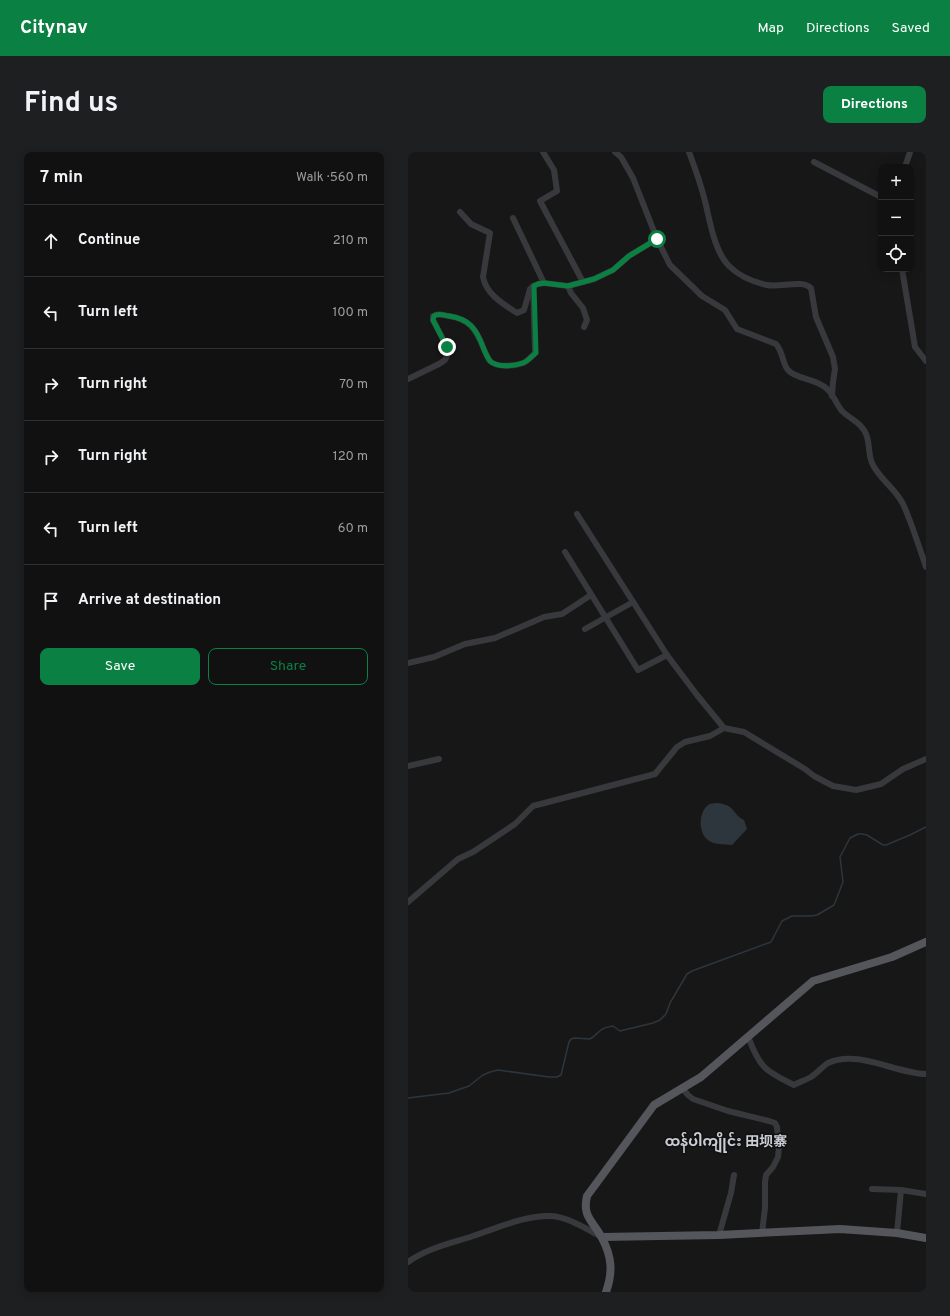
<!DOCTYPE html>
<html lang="en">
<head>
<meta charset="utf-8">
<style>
  :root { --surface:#111112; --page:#1e1f20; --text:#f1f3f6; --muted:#9c9d9f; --line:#303132; --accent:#0b8043 }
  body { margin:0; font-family:Overpass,"Noto Sans SC","Noto Sans Myanmar",sans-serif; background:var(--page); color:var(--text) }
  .controls { position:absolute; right:12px; top:12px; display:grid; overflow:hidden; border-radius:8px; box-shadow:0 2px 10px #0003 }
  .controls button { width:36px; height:36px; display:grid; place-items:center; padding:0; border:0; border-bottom:1px solid var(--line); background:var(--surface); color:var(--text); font:20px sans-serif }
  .stop { position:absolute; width:12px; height:12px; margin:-9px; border:3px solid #0b8043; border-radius:50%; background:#fff }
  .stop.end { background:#0b8043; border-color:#fff; box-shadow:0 1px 4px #0008 }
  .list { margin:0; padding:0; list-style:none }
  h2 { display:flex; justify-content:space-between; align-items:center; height:52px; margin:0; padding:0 16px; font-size:17px }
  h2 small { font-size:13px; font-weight:400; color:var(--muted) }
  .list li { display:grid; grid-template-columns:26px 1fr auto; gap:12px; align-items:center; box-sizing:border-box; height:72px; padding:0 16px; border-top:1px solid var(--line) }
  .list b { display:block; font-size:15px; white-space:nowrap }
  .list em { font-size:13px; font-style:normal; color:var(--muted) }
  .actions { display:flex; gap:8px; padding:12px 16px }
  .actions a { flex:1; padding:9px 0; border:1px solid var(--accent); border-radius:8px; text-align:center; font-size:14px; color:var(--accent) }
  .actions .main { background:var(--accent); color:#fff }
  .icon { flex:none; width:22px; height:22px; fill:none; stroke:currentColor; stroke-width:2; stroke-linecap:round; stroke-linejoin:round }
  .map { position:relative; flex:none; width:518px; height:1140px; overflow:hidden; border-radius:8px }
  header { display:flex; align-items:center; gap:24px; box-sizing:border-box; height:56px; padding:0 20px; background:var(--accent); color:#fff }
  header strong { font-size:19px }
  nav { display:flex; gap:22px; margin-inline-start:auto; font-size:14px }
  .intro { display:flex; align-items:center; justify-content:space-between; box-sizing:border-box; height:96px; padding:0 24px }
  h1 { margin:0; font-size:28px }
  .button { padding:10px 18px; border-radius:8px; background:var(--accent); color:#fff; font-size:14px; font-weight:700 }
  main { display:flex; gap:24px; padding:0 24px }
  aside { flex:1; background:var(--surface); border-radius:8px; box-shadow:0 2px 10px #0003 }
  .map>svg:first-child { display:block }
  .water { fill:#2d363c }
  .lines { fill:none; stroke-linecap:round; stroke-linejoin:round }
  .stream { stroke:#2d363c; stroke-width:1.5 }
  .minor { stroke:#38393d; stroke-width:6 }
  .major { stroke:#54565c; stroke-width:8 }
  .route { stroke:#0b8043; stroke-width:5 }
  .labels { text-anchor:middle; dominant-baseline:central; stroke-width:3.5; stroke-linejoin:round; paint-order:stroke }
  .district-label { font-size:14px; font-weight:bold; fill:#cacdd4; stroke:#121213 }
</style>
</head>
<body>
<header>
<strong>Citynav</strong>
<nav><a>Map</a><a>Directions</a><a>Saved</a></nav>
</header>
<div class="intro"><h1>Find us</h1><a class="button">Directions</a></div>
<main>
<aside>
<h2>7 min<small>Walk · 560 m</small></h2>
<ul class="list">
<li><svg class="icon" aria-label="ahead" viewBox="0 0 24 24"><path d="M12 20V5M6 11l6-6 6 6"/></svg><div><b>Continue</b></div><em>210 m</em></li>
<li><svg class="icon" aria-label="left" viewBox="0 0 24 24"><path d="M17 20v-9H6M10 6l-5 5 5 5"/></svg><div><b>Turn left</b></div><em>100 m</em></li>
<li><svg class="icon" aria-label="right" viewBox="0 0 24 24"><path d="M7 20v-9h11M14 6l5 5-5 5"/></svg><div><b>Turn right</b></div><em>70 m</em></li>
<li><svg class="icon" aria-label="right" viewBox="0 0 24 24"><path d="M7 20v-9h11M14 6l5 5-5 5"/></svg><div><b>Turn right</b></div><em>120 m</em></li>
<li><svg class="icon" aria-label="left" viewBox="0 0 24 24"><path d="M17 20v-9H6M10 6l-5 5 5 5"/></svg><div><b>Turn left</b></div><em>60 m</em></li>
<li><svg class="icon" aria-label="arrive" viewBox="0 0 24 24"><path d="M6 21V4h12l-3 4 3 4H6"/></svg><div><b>Arrive at destination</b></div></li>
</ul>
<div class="actions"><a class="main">Save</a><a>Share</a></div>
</aside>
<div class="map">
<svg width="518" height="1140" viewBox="0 0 518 1140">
  <rect width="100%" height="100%" fill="#171718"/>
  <path class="water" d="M311 651C328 654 325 663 336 668L339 677 324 693C317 692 305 693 300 688 290 681 290 658 302 652 304 651 308 651 311 651Z"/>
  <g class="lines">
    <path class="stream" d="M0 946 41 941 61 934 75 923 82 920 90 918 141 925H149L153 923 161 890 163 887 167 886 182 887C192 881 190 876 205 874L212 879 245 871 252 868 258 862 262 851 279 822 284 819 363 790 374 769 384 764H403L409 763 426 753 435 730 432 705 442 686 450 682H454L459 683 475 693H478L502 683 518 675"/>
    <g class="minor">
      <polyline points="135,0 146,18 149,39 132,49 175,130"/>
      <path d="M207 0 213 5 225 26 249 87 262 113 294 144 317 158 329 177 368 192C376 201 374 213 381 219 388 227 410 227 419 237 426 243 428 252 434 259 442 267 454 271 458 282 462 291 460 302 464 311 470 325 484 334 492 347 497 354 499 362 502 369 508 385 513 400 518 415"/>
      <path d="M281 0C287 16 293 33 297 49 302 69 306 99 321 114 331 124 345 130 359 133 372 136 394 127 403 136L408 165 425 205 427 217 425 230 424 244"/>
      <polyline points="406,10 473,45"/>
      <polyline points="497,15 502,0"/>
      <path d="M52 60 63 72 82 81 75 125C78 142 95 152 109 161L116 158 122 137 125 134"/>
      <polyline points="105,66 136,131"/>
      <polyline points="494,117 507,195 518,209"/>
      <polyline points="160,134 163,141 175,156 179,168 176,175"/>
      <path d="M0 227 31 212 37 208 39 204V195L25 168V164C30 161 35 163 41 164 61 167 68 177 75 195 77 200 79 205 82 209 89 216 107 214 115 211 120 209 124 204 127 201L125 134 130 132 136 131 160 134 186 127 205 118 221 104 249 87"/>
      <polyline points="169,362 259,503 289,543 316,576 336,580 397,617 406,624 425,634 448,638 473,632 495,617 518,607"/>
      <polyline points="157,400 230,518 259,503"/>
      <polyline points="177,477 225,450"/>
      <polyline points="0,511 26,505 57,492 87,486 136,465 154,462 183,443"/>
      <polyline points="0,614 31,607"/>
      <polyline points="0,750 50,707 65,700 107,672 125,654 247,622 269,595 277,590 302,584 316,576"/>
      <path d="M340 884C351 915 357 919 386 933 391 930 398 928 403 925 409 921 414 915 420 911 450 897 489 922 518 922"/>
      <polyline points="275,937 280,943 285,947 320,959 361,969 367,971 369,975 371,995 370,1005 365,1015 358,1023 357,1030 357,1056 354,1081"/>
      <polyline points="464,1037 493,1038 518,1042"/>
      <polyline points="489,1081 493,1038"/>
      <polyline points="311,1083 323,1041 326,1023"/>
      <path d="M0 1110C19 1096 44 1091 65 1084 90 1076 117 1063 143 1064 161 1065 178 1077 194 1085"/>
    </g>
    <g class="major">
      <polyline points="194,1085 311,1083 432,1077 489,1081 518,1086"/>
      <path d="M198 1140C205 1120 204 1105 194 1086 185 1069 174 1065 179 1044L246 953 293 925 405 829 484 805 518 790"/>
    </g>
  </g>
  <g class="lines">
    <path class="route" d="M39 195 25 168 26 164C30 161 35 163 41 164 61 167 68 176 75 195 77 200 79 205 82 209 89 216 107 214 115 211 120 209 124 204 128 201L126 134 130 132 136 131 160 134 186 127 205 118 221 104 249 87"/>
  </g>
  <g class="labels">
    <g class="district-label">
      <text x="318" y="990">ထန်ပါကျိုင်း 田坝寨</text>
    </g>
  </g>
</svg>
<div class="controls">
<button>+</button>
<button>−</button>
<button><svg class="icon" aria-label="locate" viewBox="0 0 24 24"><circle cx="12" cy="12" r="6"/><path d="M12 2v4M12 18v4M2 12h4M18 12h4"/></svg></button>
</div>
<div class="stop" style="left:249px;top:87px"></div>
<div class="stop end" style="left:39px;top:195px"></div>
</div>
</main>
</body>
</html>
